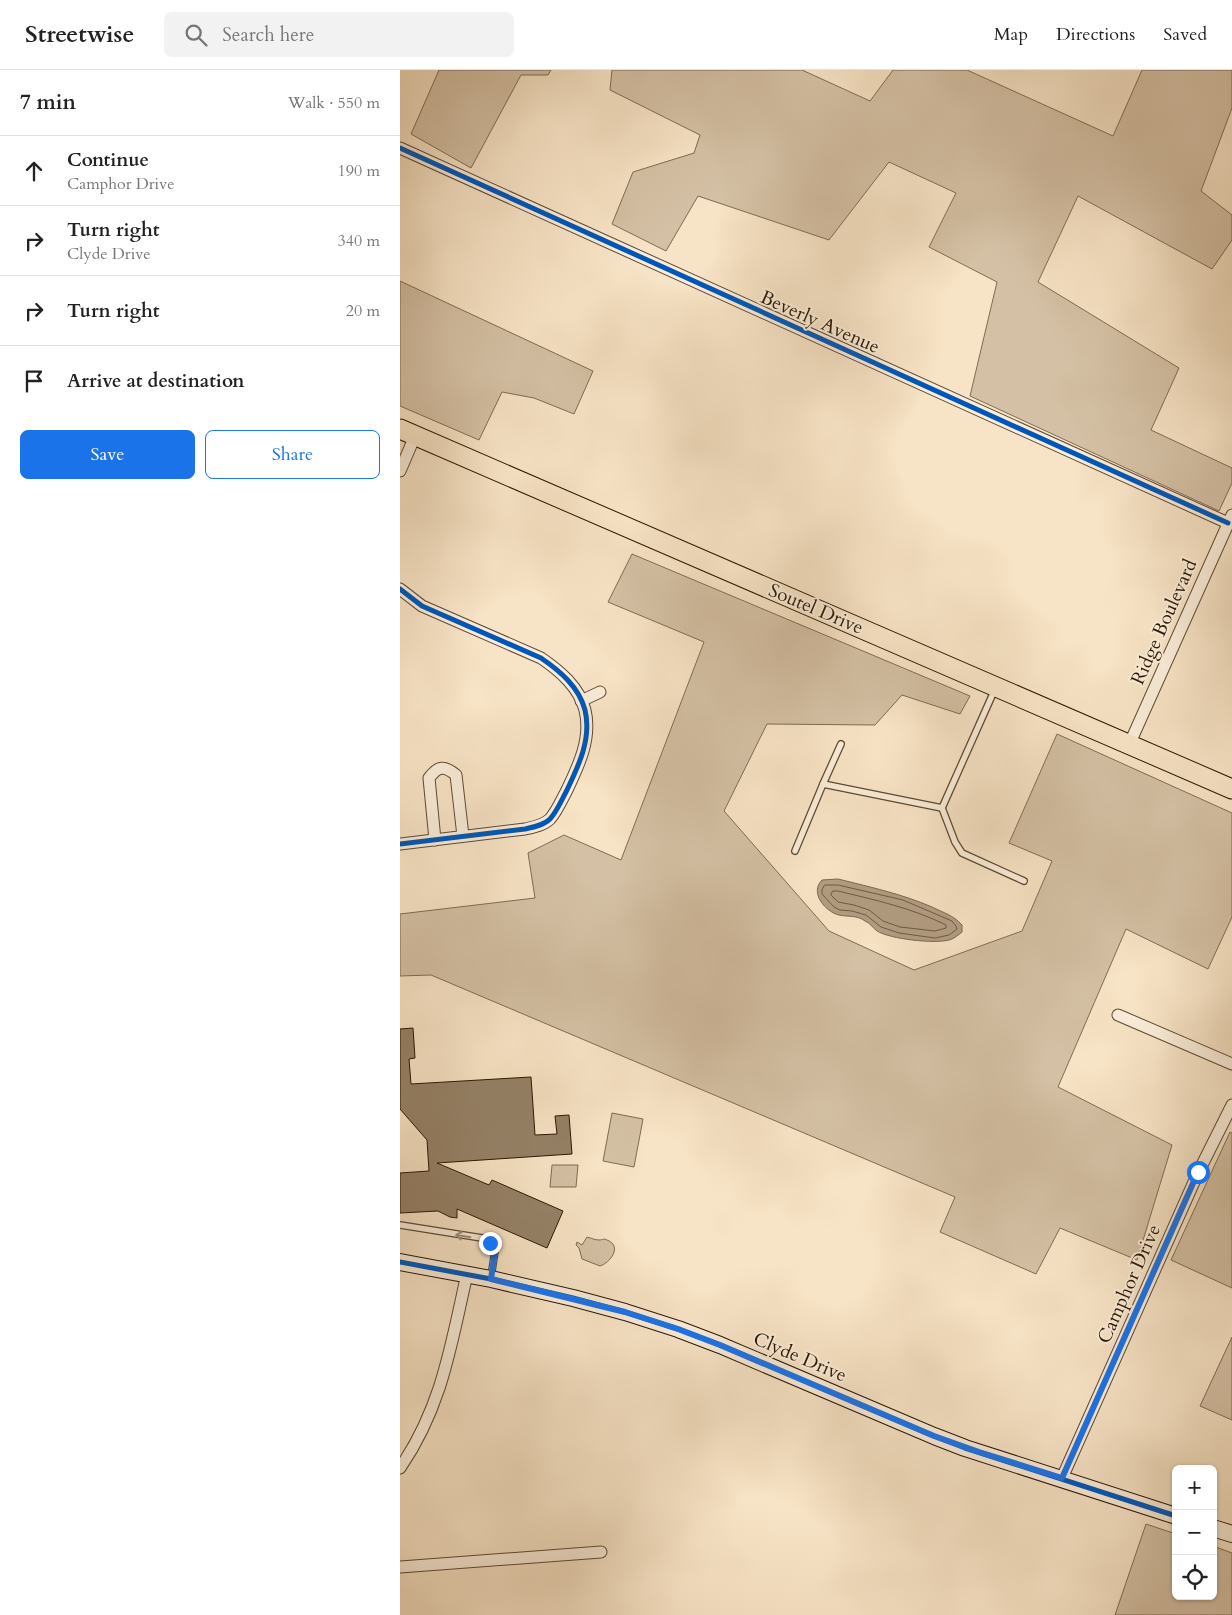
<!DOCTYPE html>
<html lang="en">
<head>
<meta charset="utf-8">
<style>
  :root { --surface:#fff; --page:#f2f2f2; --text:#222; --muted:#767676; --line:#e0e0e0; --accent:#1a73e8 }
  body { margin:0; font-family:Cardo,serif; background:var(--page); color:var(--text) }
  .controls { position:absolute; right:15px; bottom:15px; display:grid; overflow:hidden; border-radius:8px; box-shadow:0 1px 4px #0004 }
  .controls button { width:45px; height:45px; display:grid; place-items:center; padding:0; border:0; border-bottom:1px solid var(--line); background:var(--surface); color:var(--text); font:25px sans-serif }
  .stop { position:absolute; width:15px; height:15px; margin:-11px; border:4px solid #1a73e8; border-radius:50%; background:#fff }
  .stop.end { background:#1a73e8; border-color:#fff; box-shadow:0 1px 5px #0008 }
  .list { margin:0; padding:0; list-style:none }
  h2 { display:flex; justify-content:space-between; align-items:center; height:65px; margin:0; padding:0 20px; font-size:21px }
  h2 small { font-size:16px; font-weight:400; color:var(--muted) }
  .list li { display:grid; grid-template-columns:32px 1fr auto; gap:15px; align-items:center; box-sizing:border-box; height:70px; padding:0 20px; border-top:1px solid var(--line) }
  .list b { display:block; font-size:19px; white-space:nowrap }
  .list p { margin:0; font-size:16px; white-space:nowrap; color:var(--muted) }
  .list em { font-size:16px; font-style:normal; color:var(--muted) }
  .actions { display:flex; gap:10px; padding:15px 20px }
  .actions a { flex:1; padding:11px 0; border:1px solid var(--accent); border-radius:8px; text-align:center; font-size:18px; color:var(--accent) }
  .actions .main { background:var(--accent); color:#fff }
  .icon { flex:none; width:28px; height:28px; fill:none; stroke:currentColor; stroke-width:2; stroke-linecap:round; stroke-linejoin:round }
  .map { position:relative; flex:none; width:832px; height:1545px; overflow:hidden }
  header { display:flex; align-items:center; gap:30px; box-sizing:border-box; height:70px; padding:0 25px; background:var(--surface); border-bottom:1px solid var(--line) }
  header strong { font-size:24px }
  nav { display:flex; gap:28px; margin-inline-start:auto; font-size:18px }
  .search { width:350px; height:45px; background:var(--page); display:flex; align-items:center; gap:12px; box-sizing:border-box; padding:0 18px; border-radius:8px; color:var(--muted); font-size:19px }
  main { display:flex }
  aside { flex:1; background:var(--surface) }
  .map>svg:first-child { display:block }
  .green { fill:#d4c0a4; stroke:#806b52 }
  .water { fill:#b29d82; stroke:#7c674e }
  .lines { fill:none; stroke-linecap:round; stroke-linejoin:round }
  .shore { stroke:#6e5a42; stroke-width:1 }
  .building { fill:#958167; stroke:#2b1601 }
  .lane-casing { stroke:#5e4932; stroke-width:8 }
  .street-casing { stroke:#5e4932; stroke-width:13 }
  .secondary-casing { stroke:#2b1601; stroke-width:18 }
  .primary-casing { stroke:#2b1601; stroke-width:21 }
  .lane { stroke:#faedd9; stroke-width:5.5 }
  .street { stroke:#faedd9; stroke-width:11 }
  .secondary { stroke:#faedd9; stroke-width:16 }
  .primary { stroke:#f7e3c5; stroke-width:19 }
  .cycleway-casing { stroke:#faedd9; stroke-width:8 }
  .cycleway { stroke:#0057b8; stroke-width:5 }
  .oneway { stroke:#9d8c78 }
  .route { stroke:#1a73e8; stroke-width:6 }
  .labels { text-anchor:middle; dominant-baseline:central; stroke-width:4; stroke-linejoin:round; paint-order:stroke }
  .street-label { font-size:19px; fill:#2b1601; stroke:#faedd9 }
</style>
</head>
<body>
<header>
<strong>Streetwise</strong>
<div class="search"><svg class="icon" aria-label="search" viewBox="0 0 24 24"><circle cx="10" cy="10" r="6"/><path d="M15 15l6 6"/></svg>Search here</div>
<nav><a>Map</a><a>Directions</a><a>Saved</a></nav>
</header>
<main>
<aside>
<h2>7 min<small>Walk · 550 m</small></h2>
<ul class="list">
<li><svg class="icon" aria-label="ahead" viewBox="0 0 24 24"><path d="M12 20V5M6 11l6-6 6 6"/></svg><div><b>Continue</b><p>Camphor Drive</p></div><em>190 m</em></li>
<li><svg class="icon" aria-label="right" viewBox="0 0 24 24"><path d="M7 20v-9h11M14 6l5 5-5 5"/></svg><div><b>Turn right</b><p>Clyde Drive</p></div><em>340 m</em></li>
<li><svg class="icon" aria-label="right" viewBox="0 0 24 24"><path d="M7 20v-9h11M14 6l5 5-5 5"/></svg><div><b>Turn right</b></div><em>20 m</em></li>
<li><svg class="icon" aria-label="arrive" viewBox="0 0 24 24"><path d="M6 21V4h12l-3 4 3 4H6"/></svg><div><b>Arrive at destination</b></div></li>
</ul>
<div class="actions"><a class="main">Save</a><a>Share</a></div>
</aside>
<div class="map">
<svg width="832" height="1545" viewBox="0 0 832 1545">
  <rect width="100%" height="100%" fill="#f7e3c5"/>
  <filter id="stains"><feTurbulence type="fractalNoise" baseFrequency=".004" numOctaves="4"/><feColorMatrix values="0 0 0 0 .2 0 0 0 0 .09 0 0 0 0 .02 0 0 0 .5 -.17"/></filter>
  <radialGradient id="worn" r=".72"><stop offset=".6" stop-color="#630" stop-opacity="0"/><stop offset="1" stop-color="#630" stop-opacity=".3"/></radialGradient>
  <g class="green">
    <polygon points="39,0 151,0 148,5 121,5 71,98 11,64"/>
    <polygon points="212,0 402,0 470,31 493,0 567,0 713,66 742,0 832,0 832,38 801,121 832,145 832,170 812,199 678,126 638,212 779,298 751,360 832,398 832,413 819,441 570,326 597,212 529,177 556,123 489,92 429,170 298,126 266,181 212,154 233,102 294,83 300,65 210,20"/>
    <polygon points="0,211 193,301 174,344 134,328 102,322 79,370 0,336"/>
    <polygon points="232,484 570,626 560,644 502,625 475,655 367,654 324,741 429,861 514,900 622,861 652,791 609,773 657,664 832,743 832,847 808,899 726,859 658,1017 772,1075 737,1190 660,1158 636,1204 540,1162 555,1127 31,905 0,906 0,844 135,828 128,783 164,765 221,790 304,572 208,532"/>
    <polygon points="212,1043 243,1049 234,1097 203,1091"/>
    <polygon points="830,1062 832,1063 832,1218 771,1190"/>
    <polygon points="152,1095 178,1095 176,1117 150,1117"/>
    <path d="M187 1167C191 1168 195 1170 199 1170 203 1170 203 1168 207 1170 223 1176 210 1193 200 1196L182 1189 179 1178 176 1175 177 1172 182 1175Z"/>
    <polygon points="832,1267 832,1350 800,1336"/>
    <polygon points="746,1454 776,1464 776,1526 813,1526 813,1476 832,1483 832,1545 715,1545"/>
  </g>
  <path class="water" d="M438 809C470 817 502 824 532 837 544 843 553 845 562 855V862C558 865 554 869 549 870 534 874 490 869 477 861 473 858 470 853 465 851 457 845 448 847 439 845 426 842 409 823 422 810Z"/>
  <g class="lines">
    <g class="shore">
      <polygon points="425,815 438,815 503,830 552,851 556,856 557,859 549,865 535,868 499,863 481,857 466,845 452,841 440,840 434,837 422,824 422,820"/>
      <path d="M433 821H438C475 830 512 838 546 855V858L535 861 500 857 483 851 469 840 454 835 438 832 431 825Z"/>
    </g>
  </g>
  <polygon class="building" points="13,958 15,988 9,989 11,1014 131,1007 135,1065 157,1064 155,1046 169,1045 172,1084 37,1093 89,1115 92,1110 163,1141 147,1178 57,1139 57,1148 50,1147 38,1141 0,1143 0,1103 29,1101 27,1070 0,1039 0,959"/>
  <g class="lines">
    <defs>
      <g id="lane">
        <polyline points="423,714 441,674"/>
        <polyline points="542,738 555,772 562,783 624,811"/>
        <polyline points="395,781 423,714 542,738 595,619"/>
        <polyline points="0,1155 82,1168 90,1173 95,1181 91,1207"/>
      </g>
      <g id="street">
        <polyline points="0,78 828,453"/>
        <polyline points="0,401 15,366"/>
        <path d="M0 519 22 536 141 588C160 601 179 617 185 640 192 669 178 697 166 722 161 731 157 741 150 749 144 755 134 757 125 759L0 774"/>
        <polyline points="181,631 200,622"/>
        <polyline points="729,675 832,445"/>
        <path d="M35 770 29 708C38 696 44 695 56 705L63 766"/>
        <polyline points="718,945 832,994"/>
        <path d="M0 1398C42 1337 51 1275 67 1204"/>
        <polyline points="662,1408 798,1103 832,1035"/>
        <polyline points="0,1497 201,1482"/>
      </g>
      <g id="secondary">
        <polyline points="0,1192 91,1209 173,1228 225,1242 278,1259 320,1275 534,1366 565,1378 776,1446"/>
        <polyline points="813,1458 832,1464"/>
      </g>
      <polyline id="primary" points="0,359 832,719"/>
    </defs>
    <use href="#lane" class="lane-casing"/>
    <use href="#street" class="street-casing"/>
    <use href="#secondary" class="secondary-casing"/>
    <use href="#primary" class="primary-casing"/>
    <use href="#lane" class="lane"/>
    <use href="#street" class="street"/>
    <use href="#secondary" class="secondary"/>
    <use href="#primary" class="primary"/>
    <defs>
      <g id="cycleway">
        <polyline points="0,78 828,453"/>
        <path d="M0 519 22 536 141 588C160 601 179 617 185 640 192 669 178 697 166 722 161 731 157 741 150 749 144 755 134 757 125 759L0 774"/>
        <polyline points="0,1192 91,1209 173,1228 225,1242 278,1259 320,1275 534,1366 565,1378 776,1446"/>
      </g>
    </defs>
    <use href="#cycleway" class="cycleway-casing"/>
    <use href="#cycleway" class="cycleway"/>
  </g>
  <defs><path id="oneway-shaft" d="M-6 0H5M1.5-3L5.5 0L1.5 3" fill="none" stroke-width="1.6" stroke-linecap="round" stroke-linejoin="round" transform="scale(1.25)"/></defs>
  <use class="oneway" href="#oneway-shaft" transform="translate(63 1166) rotate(-171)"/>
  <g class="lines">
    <polyline class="route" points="90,1173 95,1181 91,1209 225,1242 278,1259 320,1275 534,1366 579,1382 662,1408 798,1102"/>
  </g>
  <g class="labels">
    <g class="street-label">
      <text transform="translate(420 252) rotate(24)">Beverly Avenue</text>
      <text transform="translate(416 539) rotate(23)">Soutel Drive</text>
      <text transform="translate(764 552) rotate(-66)">Ridge Boulevard</text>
      <text transform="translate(729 1214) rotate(-66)">Camphor Drive</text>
      <text transform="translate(400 1287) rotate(23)">Clyde Drive</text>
    </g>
  </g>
  <rect width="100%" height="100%" filter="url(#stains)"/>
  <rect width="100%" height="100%" fill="url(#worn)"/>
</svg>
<div class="controls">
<button>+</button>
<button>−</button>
<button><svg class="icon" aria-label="locate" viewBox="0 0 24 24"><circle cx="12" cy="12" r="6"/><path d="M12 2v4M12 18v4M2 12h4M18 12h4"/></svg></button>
</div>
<div class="stop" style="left:798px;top:1102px"></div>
<div class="stop end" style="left:90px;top:1173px"></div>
</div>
</main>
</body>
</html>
